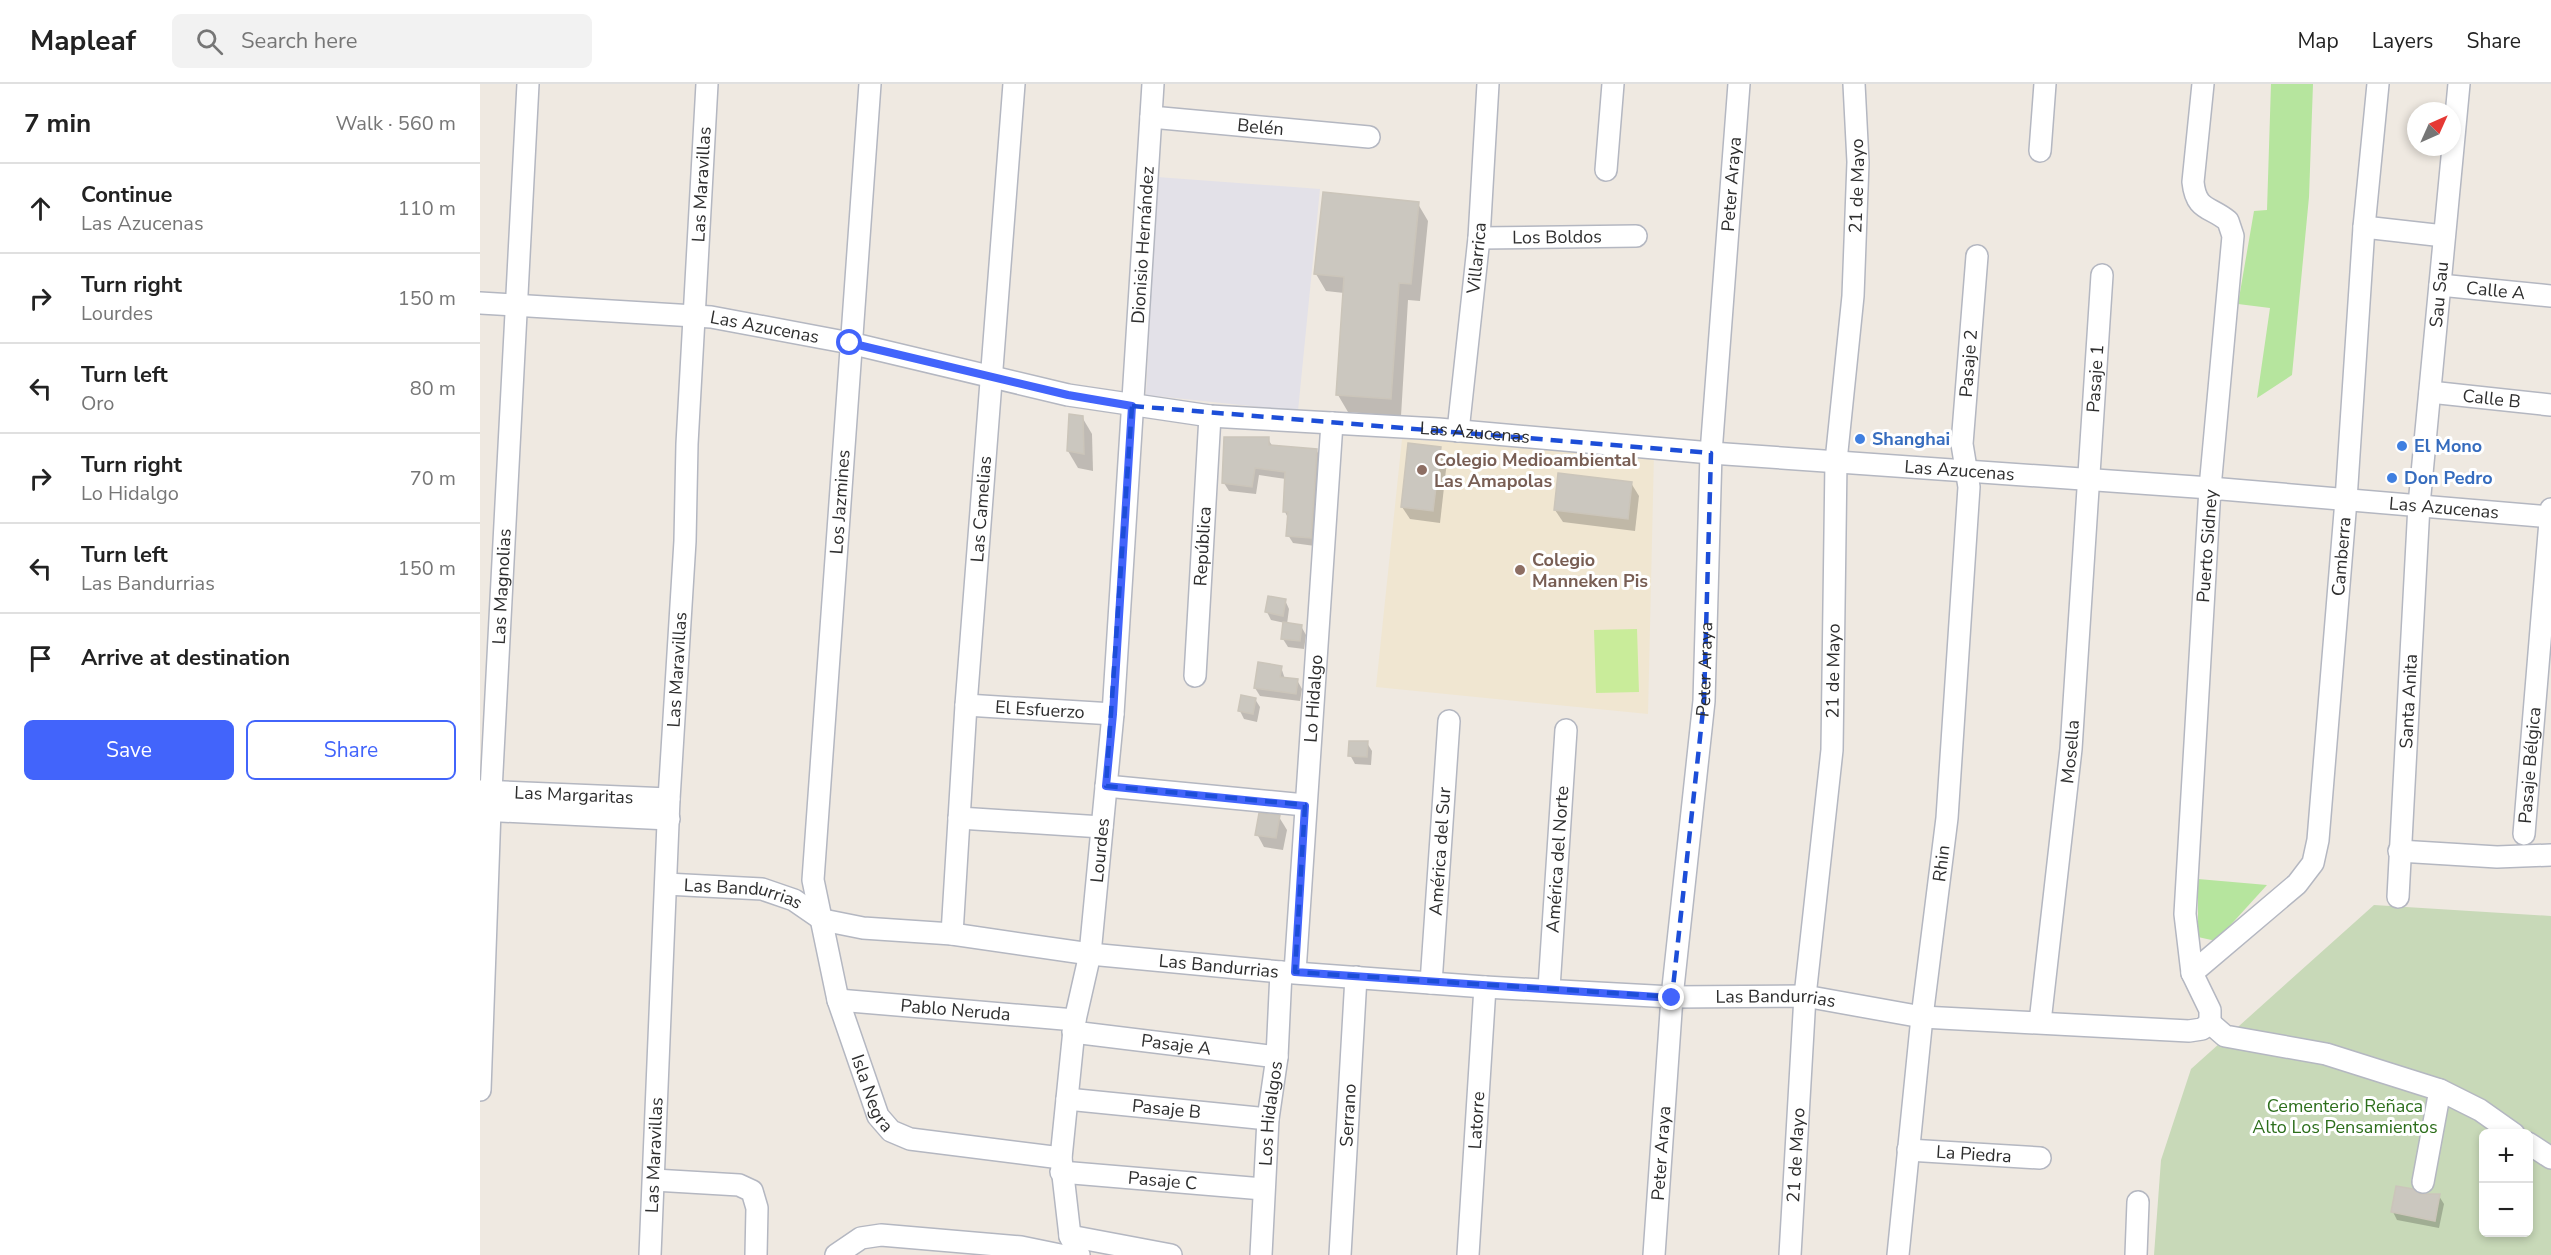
<!DOCTYPE html>
<html lang="en">
<head>
<meta charset="utf-8">
<style>
  :root { --surface:#fff; --page:#f2f2f2; --text:#222; --muted:#767676; --line:#e0e0e0; --accent:#4264fb }
  body { margin:0; font-family:"Nunito Sans",sans-serif; background:var(--page); color:var(--text) }
  .controls { position:absolute; right:18px; bottom:18px; display:grid; overflow:hidden; border-radius:9px; box-shadow:0 3px 9px #0003 }
  .controls button { width:54px; height:54px; display:grid; place-items:center; padding:0; border:0; border-bottom:2px solid var(--line); background:var(--surface); color:var(--text); font:30px sans-serif }
  .compass { position:absolute; left:1927px; top:18px; width:54px; height:54px; border-radius:50%; background:var(--surface); box-shadow:0 3px 9px #0003; rotate:45deg }
  .stop { position:absolute; width:18px; height:18px; margin:-14px; border:4px solid #4264fb; border-radius:50%; background:#fff }
  .stop.end { background:#4264fb; border-color:#fff; box-shadow:0 2px 6px #0008 }
  .list { margin:0; padding:0; list-style:none }
  h2 { display:flex; justify-content:space-between; align-items:center; height:78px; margin:0; padding:0 24px; font-size:26px }
  h2 small { font-size:20px; font-weight:400; color:var(--muted) }
  .list li { display:grid; grid-template-columns:39px 1fr auto; gap:18px; align-items:center; box-sizing:border-box; height:90px; padding:0 24px; border-top:2px solid var(--line) }
  .list b { display:block; font-size:22px; white-space:nowrap }
  .list p { margin:0; font-size:20px; white-space:nowrap; color:var(--muted) }
  .list em { font-size:20px; font-style:normal; color:var(--muted) }
  .actions { display:flex; gap:12px; padding:18px 24px }
  .actions a { flex:1; padding:14px 0; border:2px solid var(--accent); border-radius:9px; text-align:center; font-size:21px; color:var(--accent) }
  .actions .main { background:var(--accent); color:#fff }
  .icon { flex:none; width:33px; height:33px; fill:none; stroke:currentColor; stroke-width:2; stroke-linecap:round; stroke-linejoin:round }
  .map { position:relative; flex:none; width:2071px; height:1171px; overflow:hidden }
  header { display:flex; align-items:center; gap:36px; box-sizing:border-box; height:84px; padding:0 30px; background:var(--surface); border-bottom:2px solid var(--line) }
  header strong { font-size:28px }
  nav { display:flex; gap:33px; margin-inline-start:auto; font-size:21px }
  .search { width:420px; height:54px; background:var(--page); display:flex; align-items:center; gap:15px; box-sizing:border-box; padding:0 21px; border-radius:9px; color:var(--muted); font-size:22px }
  main { display:flex }
  aside { flex:1; background:var(--surface) }
  .map>svg:first-child { display:block }
  .industrial { fill:#e3e1e8 }
  .education { fill:#f0e6d1 }
  .green { fill:#b6e59e }
  .cemetery { fill:#c8d9b8; fill-rule:evenodd }
  .pitch { fill:#c9ec9a }
  .shadow { fill:#0003 }
  .building { fill:#cbc7bf; stroke:#cbc5ba; stroke-width:1.5 }
  .lines { fill:none; stroke-linecap:round; stroke-linejoin:round }
  .minor-casing { stroke:#b4b7c1; stroke-width:24 }
  .minor { stroke:#fff; stroke-width:21 }
  .route { stroke:#4264fb; stroke-width:8 }
  .marked { fill:none; stroke:#1d4ed8; stroke-width:4.5; stroke-dasharray:12 8; stroke-linejoin:round }
  .shop-dot { fill:#3f7fe0; stroke:#fff; stroke-width:2 }
  .education-dot { fill:#8d6e63; stroke:#fff; stroke-width:2 }
  .labels { text-anchor:middle; dominant-baseline:central; stroke-width:6; stroke-linejoin:round; paint-order:stroke }
  .street-label { font-size:18px; fill:#2e2e2e; stroke:#fff }
  .shop-label { font-size:18px; font-weight:bold; fill:#366cbe; stroke:#fff; text-anchor:start }
  .education-label { font-size:18px; font-weight:bold; fill:#785e54; stroke:#fff; text-anchor:start }
  .park-label { font-size:18px; fill:#2c6e1b; stroke:#fff }
</style>
</head>
<body>
<header>
<strong>Mapleaf</strong>
<div class="search"><svg class="icon" aria-label="search" viewBox="0 0 24 24"><circle cx="10" cy="10" r="6"/><path d="M15 15l6 6"/></svg>Search here</div>
<nav><a>Map</a><a>Layers</a><a>Share</a></nav>
</header>
<main>
<aside>
<h2>7 min<small>Walk · 560 m</small></h2>
<ul class="list">
<li><svg class="icon" aria-label="ahead" viewBox="0 0 24 24"><path d="M12 20V5M6 11l6-6 6 6"/></svg><div><b>Continue</b><p>Las Azucenas</p></div><em>110 m</em></li>
<li><svg class="icon" aria-label="right" viewBox="0 0 24 24"><path d="M7 20v-9h11M14 6l5 5-5 5"/></svg><div><b>Turn right</b><p>Lourdes</p></div><em>150 m</em></li>
<li><svg class="icon" aria-label="left" viewBox="0 0 24 24"><path d="M17 20v-9H6M10 6l-5 5 5 5"/></svg><div><b>Turn left</b><p>Oro</p></div><em>80 m</em></li>
<li><svg class="icon" aria-label="right" viewBox="0 0 24 24"><path d="M7 20v-9h11M14 6l5 5-5 5"/></svg><div><b>Turn right</b><p>Lo Hidalgo</p></div><em>70 m</em></li>
<li><svg class="icon" aria-label="left" viewBox="0 0 24 24"><path d="M17 20v-9H6M10 6l-5 5 5 5"/></svg><div><b>Turn left</b><p>Las Bandurrias</p></div><em>150 m</em></li>
<li><svg class="icon" aria-label="arrive" viewBox="0 0 24 24"><path d="M6 21V4h12l-3 4 3 4H6"/></svg><div><b>Arrive at destination</b></div></li>
</ul>
<div class="actions"><a class="main">Save</a><a>Share</a></div>
</aside>
<div class="map">
<svg width="2071" height="1171" viewBox="0 0 2071 1171">
  <rect width="100%" height="100%" fill="#efe9e1"/>
  <polygon class="industrial" points="677,93 840,105 818,327 666,311"/>
  <polygon class="education" points="922,355 1174,369 1168,630 896,603"/>
  <g class="green">
    <polygon points="1791,0 1833,0 1829,113 1812,291 1777,314 1790,224 1758,220 1774,127 1787,126"/>
    <polygon points="1718,795 1787,801 1736,857 1718,853"/>
  </g>
  <path class="cemetery" d="M1894 821 2071 832V1171H1674L1681 1076 1711 985ZM2004 1050H2048V1148H2004Z"/>
  <polygon class="pitch" points="1157,545 1159,608 1116,609 1114,546"/>
  <g class="shadow">
    <polygon points="938,120 948,137 940,217 928,216 921,332 868,328 858,311 864,209 846,207 836,190"/>
    <polygon points="602,333 612,350 613,387 598,384 588,367"/>
    <polygon points="788,355 793,363 837,367 841,375 835,462 813,459 808,451 809,436 805,428 806,395 779,391 776,410 749,407 744,399"/>
    <polygon points="960,365 967,377 960,439 930,435 922,423"/>
    <polygon points="1151,399 1159,412 1155,447 1083,438 1075,426"/>
    <polygon points="805,516 809,525 807,540 821,542 826,551 824,565 808,563 803,555 805,539 791,536 787,528"/>
    <polygon points="801,583 805,595 817,596 822,605 820,617 780,612 775,604"/>
    <polygon points="775,615 780,623 777,638 764,635 760,627"/>
    <polygon points="887,659 892,667 891,681 875,680 870,671"/>
    <polygon points="799,733 807,746 803,766 784,763 777,750"/>
    <polygon points="1940,1112 1959,1112 1964,1120 1959,1144 1917,1136 1913,1128"/>
  </g>
  <g class="building">
    <polygon points="843,108 939,118 931,200 919,199 911,315 856,311 864,193 834,190"/>
    <polygon points="589,330 603,332 604,370 587,367"/>
    <polygon points="744,353 789,353 789,361 837,365 831,454 806,452 808,428 803,428 805,388 775,384 772,403 742,399"/>
    <polygon points="928,359 961,363 953,427 921,423"/>
    <polygon points="1078,389 1152,398 1148,435 1074,426"/>
    <polygon points="788,512 806,515 803,532 785,528"/>
    <polygon points="803,538 822,541 820,557 801,555"/>
    <polygon points="778,578 802,582 800,593 818,595 816,610 774,604"/>
    <polygon points="761,611 776,614 773,630 758,627"/>
    <polygon points="869,657 888,657 887,673 868,672"/>
    <polygon points="779,729 800,731 796,754 775,751"/>
    <polygon points="1916,1102 1933,1105 1940,1110 1960,1110 1955,1137 1911,1128"/>
  </g>
  <g class="lines">
    <defs>
      <g id="minor">
        <path id="s1" d="M390 0 333 796 358 916 398 1032 411 1047 430 1055 581 1074"/>
        <path d="M1723 0 1713 98C1716 127 1730 122 1748 137L1753 152 1730 404 1705 830 1712 889 1730 926V939"/>
        <path id="s2" d="M671 33 889 53"/>
        <polyline points="1560,67 1565,0"/>
        <polyline points="1126,86 1133,0"/>
        <polyline points="1884,143 1964,152"/>
        <path id="s3" d="M999 154 1156 152"/>
        <path id="s4" d="M1960 201 2071 212"/>
        <path id="s5" d="M0 219 231 233 370 259 588 311 730 332 958 345 1231 369 1730 404 2071 433"/>
        <path id="s6" d="M1950 308 2071 321"/>
        <path id="s7" d="M978 347 999 154 1008 0"/>
        <path id="s8" d="M715 592 730 332"/>
        <path id="s9" d="M486 621 633 630"/>
        <polyline points="626,702 825,721"/>
        <path id="s10" d="M0 707 189 715"/>
        <polyline points="0,726 189,735"/>
        <polyline points="479,734 622,743"/>
        <path id="s11" d="M2044 750 2071 425"/>
        <polyline points="1919,767 2017,773 2071,771"/>
        <path id="s12" d="M186 800 282 805 314 816 343 836 383 844 472 850 610 870 801 888 1005 903 1192 913 1325 912 1442 933 1709 947 1722 945 1730 939"/>
        <path id="s13" d="M1918 813 1939 421 1979 0"/>
        <path id="s14" d="M472 850 486 621 534 0"/>
        <path id="s15" d="M815 888 852 339"/>
        <path id="s16" d="M1712 889 1817 800 1833 779 1838 756 1866 416 1884 143 1898 0"/>
        <path id="s17" d="M951 899 969 637"/>
        <path id="s18" d="M1069 904 1086 646"/>
        <path id="s19" d="M358 916 595 936"/>
        <path id="s20" d="M1560 938 1591 665 1622 191"/>
        <polyline points="1730,939 1745,952 1846,970 1960,1006 2000,1026 2034,1050"/>
        <path id="s21" d="M593 948 797 973"/>
        <path id="s22" d="M0 1006 10 726 48 0"/>
        <path id="s23" d="M587 1015 788 1035"/>
        <polyline points="2048,1059 2071,1074"/>
        <path id="s24" d="M1428 1066 1560 1074"/>
        <path id="s25" d="M581 1088 783 1105"/>
        <polyline points="174,1096 259,1101 272,1107 277,1124 276,1171"/>
        <polyline points="1943,1098 1960,1006"/>
        <polyline points="590,1152 691,1171"/>
        <path id="s26" d="M170 1171 189 715 205 457 207 360 227 0"/>
        <polyline points="356,1171 381,1154 401,1151 541,1163 580,1171"/>
        <path id="s27" d="M599 1171 590 1152 581 1074 595 936 610 870 633 630 673 0"/>
        <path id="s28" d="M781 1171 788 1035 797 973 801 888"/>
        <path id="s29" d="M860 1171 876 893"/>
        <path id="s30" d="M988 1171 1005 903"/>
        <path id="s31" d="M1174 1171 1192 913 1224 617 1231 369 1259 0"/>
        <path id="s32" d="M1310 1171 1325 912 1352 666 1356 377 1373 212 1378 78 1374 0"/>
        <path id="s33" d="M1418 1171 1442 933 1467 734 1489 403 1482 360 1497 172"/>
        <polyline points="1656,1171 1658,1118"/>
      </g>
    </defs>
    <use href="#minor" class="minor-casing"/>
    <use href="#minor" class="minor"/>
  </g>
  <g class="lines">
    <polyline class="route" points="370,259 588,311 652,322 633,630 626,702 825,722 815,888 1192,914"/>
  </g>
  <path class="marked" d="M652 322 1231 369 1224 617 1192 913 815 888 825 721 626 702Z"/>
  <g class="shop-dot">
    <circle cx="1380" cy="355" r="6"/>
    <circle cx="1922" cy="362" r="6"/>
    <circle cx="1912" cy="394" r="6"/>
  </g>
  <g class="education-dot">
    <circle cx="942" cy="386" r="6"/>
    <circle cx="1040" cy="486" r="6"/>
  </g>
  <g class="labels">
    <g class="street-label">
      <text stroke="none"><textPath href="#s2" startOffset="110">Belén</textPath></text>
      <text stroke="none"><textPath href="#s26" startOffset="1072">Las Maravillas</textPath></text>
      <text stroke="none"><textPath href="#s31" startOffset="1074">Peter Araya</textPath></text>
      <text stroke="none"><textPath href="#s32" startOffset="1072">21 de Mayo</textPath></text>
      <text stroke="none"><textPath href="#s3" startOffset="78">Los Boldos</textPath></text>
      <text stroke="none"><textPath href="#s27" startOffset="1017">Dionisio Hernández</textPath></text>
      <text stroke="none"><textPath href="#s7" startOffset="174">Villarrica</textPath></text>
      <text stroke="none"><textPath href="#s4" startOffset="56">Calle A</textPath></text>
      <text stroke="none"><textPath href="#s13" startOffset="604">Sau Sau</textPath></text>
      <text stroke="none"><textPath href="#s5" startOffset="286">Las Azucenas</textPath></text>
      <text stroke="none"><textPath href="#s33" startOffset="896">Pasaje 2</textPath></text>
      <text stroke="none"><textPath href="#s20" startOffset="646">Pasaje 1</textPath></text>
      <text stroke="none"><textPath href="#s6" startOffset="62">Calle B</textPath></text>
      <text stroke="none"><textPath href="#s5" startOffset="1006">Las Azucenas</textPath></text>
      <text stroke="none"><textPath href="#s5" startOffset="1492">Las Azucenas</textPath></text>
      <text transform="translate(360 418) rotate(-86)">Los Jazmines</text>
      <text stroke="none"><textPath href="#s5" startOffset="1978">Las Azucenas</textPath></text>
      <text stroke="none"><textPath href="#s14" startOffset="426">Las Camelias</textPath></text>
      <text stroke="none"><textPath href="#s8" startOffset="130">República</textPath></text>
      <text transform="translate(1727 462) rotate(-86)">Puerto Sidney</text>
      <text stroke="none"><textPath href="#s16" startOffset="472">Camberra</textPath></text>
      <text stroke="none"><textPath href="#s22" startOffset="504">Las Magnolias</textPath></text>
      <text stroke="none"><textPath href="#s26" startOffset="586">Las Maravillas</textPath></text>
      <text stroke="none"><textPath href="#s31" startOffset="588">Peter Araya</textPath></text>
      <text stroke="none"><textPath href="#s32" startOffset="586">21 de Mayo</textPath></text>
      <text stroke="none"><textPath href="#s15" startOffset="274">Lo Hidalgo</textPath></text>
      <text stroke="none"><textPath href="#s13" startOffset="196">Santa Anita</textPath></text>
      <text stroke="none"><textPath href="#s9" startOffset="74">El Esfuerzo</textPath></text>
      <text stroke="none"><textPath href="#s20" startOffset="272">Mosella</textPath></text>
      <text stroke="none"><textPath href="#s11" startOffset="69">Pasaje Bélgica</textPath></text>
      <text stroke="none"><textPath href="#s10" startOffset="94">Las Margaritas</textPath></text>
      <text stroke="none"><textPath href="#s27" startOffset="410">Lourdes</textPath></text>
      <text stroke="none"><textPath href="#s17" startOffset="132">América del Sur</textPath></text>
      <text stroke="none"><textPath href="#s18" startOffset="129">América del Norte</textPath></text>
      <text stroke="none"><textPath href="#s33" startOffset="394">Rhin</textPath></text>
      <text stroke="none"><textPath href="#s12" startOffset="78">Las Bandurrias</textPath></text>
      <text stroke="none"><textPath href="#s12" startOffset="564">Las Bandurrias</textPath></text>
      <text stroke="none"><textPath href="#s12" startOffset="1122">Las Bandurrias</textPath></text>
      <text stroke="none"><textPath href="#s19" startOffset="118">Pablo Neruda</textPath></text>
      <text stroke="none"><textPath href="#s21" startOffset="104">Pasaje A</textPath></text>
      <text stroke="none"><textPath href="#s1" startOffset="1020">Isla Negra</textPath></text>
      <text stroke="none"><textPath href="#s23" startOffset="100">Pasaje B</textPath></text>
      <text stroke="none"><textPath href="#s28" startOffset="142">Los Hidalgos</textPath></text>
      <text stroke="none"><textPath href="#s29" startOffset="140">Serrano</textPath></text>
      <text stroke="none"><textPath href="#s30" startOffset="135">Latorre</textPath></text>
      <text stroke="none"><textPath href="#s31" startOffset="102">Peter Araya</textPath></text>
      <text stroke="none"><textPath href="#s32" startOffset="100">21 de Mayo</textPath></text>
      <text stroke="none"><textPath href="#s24" startOffset="66">La Piedra</textPath></text>
      <text stroke="none"><textPath href="#s26" startOffset="100">Las Maravillas</textPath></text>
      <text stroke="none"><textPath href="#s25" startOffset="102">Pasaje C</textPath></text>
    </g>
    <g class="shop-label">
      <text x="1392" y="355">Shanghai</text>
      <text x="1934" y="362">El Mono</text>
      <text x="1924" y="394">Don Pedro</text>
    </g>
    <g class="education-label">
      <text x="954" y="376">Colegio Medioambiental<tspan x="954" dy="21">Las Amapolas</tspan></text>
      <text x="1052" y="476">Colegio<tspan x="1052" dy="21">Manneken Pis</tspan></text>
    </g>
    <g class="park-label">
      <text x="1865" y="1022">Cementerio Reñaca<tspan x="1865" dy="21">Alto Los Pensamientos</tspan></text>
    </g>
  </g>
</svg>
<div class="controls">
<button>+</button>
<button>−</button>
</div>
<svg class="compass" viewBox="-18 -18 36 36"><path d="M0-13l5 13h-10z" fill="#e53935"/><path d="M0 13l5-13h-10z" fill="#767676"/></svg>
<div class="stop" style="left:370px;top:259px"></div>
<div class="stop end" style="left:1192px;top:914px"></div>
</div>
</main>
</body>
</html>
